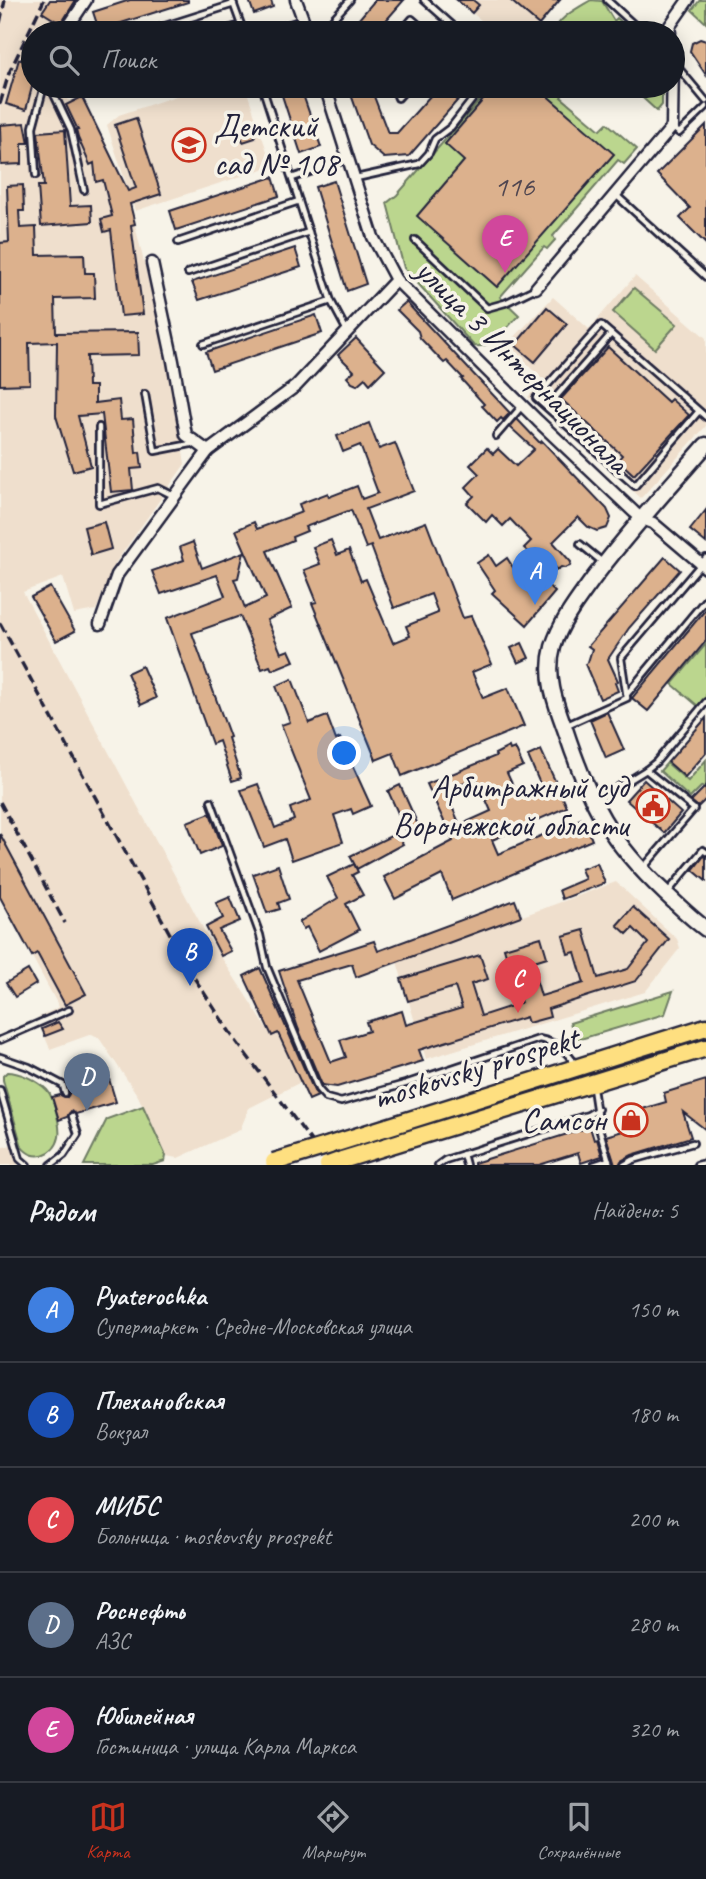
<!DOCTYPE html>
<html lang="ru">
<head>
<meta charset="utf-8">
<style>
  :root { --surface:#171b24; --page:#20242c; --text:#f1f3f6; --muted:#9ea1a6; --line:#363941; --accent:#c8321e }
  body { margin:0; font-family:Caveat,sans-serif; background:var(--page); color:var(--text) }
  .you { position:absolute; left:345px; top:754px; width:24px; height:24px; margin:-18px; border:5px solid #fff; border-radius:50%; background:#1a73e8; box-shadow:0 0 0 10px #1a73e833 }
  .badge { display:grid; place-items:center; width:46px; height:46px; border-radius:50%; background:var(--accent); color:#fff; font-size:23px; font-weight:700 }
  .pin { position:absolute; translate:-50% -58px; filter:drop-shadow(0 2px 4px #0008) }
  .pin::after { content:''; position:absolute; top:37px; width:24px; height:21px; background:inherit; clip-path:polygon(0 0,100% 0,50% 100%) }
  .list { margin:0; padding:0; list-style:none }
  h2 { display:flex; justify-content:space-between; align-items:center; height:91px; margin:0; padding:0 28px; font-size:30px }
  h2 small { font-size:23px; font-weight:400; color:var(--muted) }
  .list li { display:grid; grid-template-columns:46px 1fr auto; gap:21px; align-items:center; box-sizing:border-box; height:105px; padding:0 28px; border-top:2px solid var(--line) }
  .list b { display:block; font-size:26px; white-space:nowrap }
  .list p { margin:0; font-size:23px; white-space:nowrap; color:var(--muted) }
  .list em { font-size:23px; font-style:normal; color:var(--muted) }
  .icon { flex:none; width:38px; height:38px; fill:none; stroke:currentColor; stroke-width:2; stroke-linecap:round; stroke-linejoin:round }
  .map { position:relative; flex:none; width:706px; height:1165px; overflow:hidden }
  .search { position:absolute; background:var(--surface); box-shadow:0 4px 18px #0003; left:21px; right:21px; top:21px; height:77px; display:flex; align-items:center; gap:18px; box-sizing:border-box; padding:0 24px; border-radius:38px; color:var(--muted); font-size:26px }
  .sheet { height:616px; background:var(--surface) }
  nav { display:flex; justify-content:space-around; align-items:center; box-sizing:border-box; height:98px; border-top:2px solid var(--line); background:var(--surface); font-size:19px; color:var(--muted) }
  nav a { display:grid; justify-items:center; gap:4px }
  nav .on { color:var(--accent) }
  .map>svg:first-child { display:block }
  .built { fill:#efdfcd }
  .green { fill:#bbd68e; stroke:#6e7c64; stroke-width:2 }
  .building { fill:#dcb18d; stroke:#22223b; stroke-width:2; fill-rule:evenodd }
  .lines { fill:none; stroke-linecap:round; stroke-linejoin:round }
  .lane-casing { stroke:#22223b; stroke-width:10 }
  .street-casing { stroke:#22223b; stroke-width:15 }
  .secondary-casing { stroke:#22223b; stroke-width:19 }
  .primary-casing { stroke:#22223b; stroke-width:21 }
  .lane { stroke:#f7f3e8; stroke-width:4.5 }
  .street { stroke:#f7f3e8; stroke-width:10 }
  .secondary { stroke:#f7f3e8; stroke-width:14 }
  .primary { stroke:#fedf80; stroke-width:16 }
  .rail { stroke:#22223b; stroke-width:3.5; stroke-dasharray:10 5; stroke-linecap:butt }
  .primary-bridge-casing { stroke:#22223b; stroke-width:21; stroke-linecap:butt }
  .primary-bridge { stroke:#fedf80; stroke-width:16 }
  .labels { text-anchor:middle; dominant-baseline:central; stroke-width:7; stroke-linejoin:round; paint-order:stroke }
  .number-label { font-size:30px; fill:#504650 }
  .poi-label { font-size:33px; fill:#22223b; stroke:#f7f3e8; text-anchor:end }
  .street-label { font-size:33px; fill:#22223b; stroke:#f7f3e8 }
</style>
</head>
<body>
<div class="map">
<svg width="706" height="1165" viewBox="0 0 706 1165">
  <rect width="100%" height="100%" fill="#f7f3e8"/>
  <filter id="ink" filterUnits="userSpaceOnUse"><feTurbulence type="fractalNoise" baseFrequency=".0143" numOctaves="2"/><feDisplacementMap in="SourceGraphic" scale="14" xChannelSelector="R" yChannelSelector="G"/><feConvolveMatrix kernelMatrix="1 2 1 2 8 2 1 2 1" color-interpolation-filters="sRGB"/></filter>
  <g filter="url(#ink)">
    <g class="built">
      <polygon points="0,0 77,0 55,33 33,33 33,86 62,86 69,101 82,97 131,208 170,371 185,464 116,562 96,610 74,614 63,577 23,592 204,930 271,1035 278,1033 301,1082 249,1108 240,1130 178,1158 166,1156 138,1096 99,1038 92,1034 50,1049 37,1018 59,1007 0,897"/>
      <polygon points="457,0 560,0 539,25 540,33 496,33"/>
      <polygon points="206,86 245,86 272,166 135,211 107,125 119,115"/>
      <polygon points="635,276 706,338 706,426 641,498 528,397 543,380 507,345 553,297 589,329"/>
      <polygon points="616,882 677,939 680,948 645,992 426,1059 397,962"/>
      <polygon points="11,1145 18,1165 0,1165 0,1148"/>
    </g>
    <g class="green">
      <path d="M591 0 602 1 614 21 617 18 626 26 619 33H554C557 18 578 8 591 0Z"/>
      <polygon points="700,0 706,0 706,23 692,10"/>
      <path d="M492 86H564L567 89 561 97 600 130 607 123 637 149 624 164 618 160 553 236 555 240 547 249 544 247 500 297 519 315C507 327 493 349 474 346L404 268 387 203 397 195Z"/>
      <polygon points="636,86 662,86 662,105 657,111 633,89"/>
      <polygon points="634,288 677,324 655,349 613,312"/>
      <polygon points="706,644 706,697 698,706 672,684"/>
      <polygon points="706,760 706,790 702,786 690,798 660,771 667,763 688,781"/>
      <polygon points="673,991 665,1014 577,1040 570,1023"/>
      <path d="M7 1072C20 1072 38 1081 47 1090 54 1097 61 1128 59 1137 55 1156 33 1162 22 1147L3 1080V1076Z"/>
      <polygon points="143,1106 166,1156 165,1161 153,1165 84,1165 107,1119"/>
    </g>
    <g class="building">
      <polygon points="50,0 76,0 61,24 42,12"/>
      <polygon points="130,0 188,0 188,2 99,30 93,12"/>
      <polygon points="249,0 271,0 273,7 254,14"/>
      <polygon points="375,0 404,0 375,33 347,33"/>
      <polygon points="457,0 473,0 479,5 472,13"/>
      <polygon points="510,0 560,0 539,25"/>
      <polygon points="700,39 706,41 706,75 690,51 692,43"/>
      <polygon points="19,59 33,63 33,83 26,110 6,104"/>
      <polygon points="279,86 300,86 321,147 301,154"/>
      <polygon points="348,86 370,86 388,133 397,133 439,86 470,86 409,156 384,158 369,145"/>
      <polygon points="495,86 536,86 614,154 497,287 417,216 464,161 445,144"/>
      <polygon points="82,97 128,191 136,188 115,125 136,118 161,194 130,204 135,224 131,225 143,314 121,316 111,230 104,232 101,219 112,216 103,180 96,182 94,163 90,165 78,138 76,130 78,130 66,105"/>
      <polygon points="25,123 29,143 22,143 22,164 1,165 0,125"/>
      <polygon points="706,125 706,244 680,218 690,208 657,174"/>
      <polygon points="253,128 255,138 243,142 240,132"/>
      <polygon points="65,130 70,206 91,205 92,222 41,226 38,186 44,186 38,132"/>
      <polygon points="273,177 279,196 176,230 170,211"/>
      <polygon points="334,181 366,284 347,291 315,187"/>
      <polygon points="23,185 24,211 19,211 20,228 36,227 37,255 84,254 85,273 94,273 95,298 55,299 56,333 138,332 139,355 87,356 88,386 95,386 95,403 119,400 121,420 133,419 136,453 140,452 142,468 131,469 133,490 111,492 102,414 78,416 91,466 73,471 56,416 57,342 29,343 30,384 0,385 0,243 9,242 7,186"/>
      <polygon points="295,248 301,267 199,300 192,282"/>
      <polygon points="406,302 510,413 503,420 501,418 497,422 482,406 484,404 461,379 463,378 447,361 444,363 442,361 420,338 418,331 397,310"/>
      <polygon points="547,307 567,324 535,362 515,345"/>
      <polygon points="316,315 322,333 212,370 206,352"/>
      <polygon points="356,338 385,369 370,384 365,378 357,385 352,383 347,377 354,371 338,355"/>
      <polygon points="608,347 668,402 671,399 689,415 634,475 618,460 622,455 561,399"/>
      <polygon points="517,419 540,443 542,441 607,509 611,518 607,528 597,531 588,527 578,517 553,542 571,562 570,566 565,568 561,567 557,570 553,566 541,579 555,592 527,625 492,593 495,590 477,563 489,555 496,566 507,558 516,572 533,556 524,548 531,541 510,519 503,526 492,515 486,522 467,503 474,496 466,487 479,474 470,465 487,448 493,454 498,449 516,466 534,449 510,427"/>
      <polygon points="369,423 379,449 395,443 414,491 366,509 378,540 426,522 463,618 471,616 492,664 472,672 483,698 508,688 524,726 402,776 393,753 376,760 312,603 317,602 304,570 320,564 313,547 331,540 337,555 349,550 361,581 366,579 393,643 410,636 406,626 438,613 431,594 394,608 371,546 366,548 351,510 305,527 307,531 292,537 293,540 267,551 292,608 267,620 281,653 289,650 294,661 272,670 270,666 262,669 240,616 192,633 230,737 228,738 241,778 232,781 219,741 212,744 167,618 225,596 217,575 161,594 152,571 184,560 180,547 193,542 202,568 244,552 238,578 234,579 245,608 266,598 236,530 254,522 257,529 302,512 299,504 328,493 329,497 357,486 362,499 378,493 360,445 343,452 337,436"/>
      <polygon points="706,510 706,543 690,530"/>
      <polygon points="104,522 111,549 91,555 84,527"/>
      <polygon points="665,557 680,570 629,628 608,659 618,681 615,683 618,691 600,699 585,664 588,662 592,649 588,646"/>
      <polygon points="50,587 75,631 56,641 31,597"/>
      <polygon points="706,609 706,641 648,711 632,698"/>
      <polygon points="522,643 529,658 518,663 511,648"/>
      <polygon points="142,666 156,698 141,705 127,673"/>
      <polygon points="292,679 309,723 327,716 336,740 340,738 371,806 353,814 351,809 334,815 343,842 292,860 285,839 264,847 241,790 258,784 275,828 294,820 290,808 311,800 281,725 290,722 276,686"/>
      <polygon points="607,712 624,750 606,758 590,720"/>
      <polygon points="706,718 706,753 685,777 668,762"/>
      <path d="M509 747 510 750 515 748 523 766 507 773 518 797 541 786 528 756 541 750 567 807 492 840 498 854 583 818 592 840 452 900 442 875 395 899 384 877 453 841 427 784 496 756 495 754ZM476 777 491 811 460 825 445 791Z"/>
      <polygon points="644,780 681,813 664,833 626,800"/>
      <polygon points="400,785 419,827 407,833 388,791"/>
      <polygon points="706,786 706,799 698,807 691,801"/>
      <polygon points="210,813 222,846 200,855 187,822"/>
      <polygon points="397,833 403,844 357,869 350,856"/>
      <polygon points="0,834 86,994 65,1005 37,953 32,956 0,897"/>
      <polygon points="704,856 706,857 706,881 693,870"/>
      <polygon points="597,863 605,883 562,899 559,890 585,879 581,869"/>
      <polygon points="354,864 358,872 352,875 363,895 346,904 359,930 319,951 307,927 303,929 299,922 338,898 327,877"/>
      <polygon points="278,865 289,899 278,903 280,909 267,913 253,874"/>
      <polygon points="230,897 240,921 219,930 231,951 221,956 206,927 223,918 216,903"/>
      <polygon points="515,900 521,916 397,962 356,977 352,964 297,980 331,1062 346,1057 340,1040 369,1031 366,1022 402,1011 406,1025 462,1008 455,987 408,1001 401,979 480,955 488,979 471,984 481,1016 521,1003 504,948 541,937 547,957 531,962 541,996 584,983 575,952 568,954 563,936 584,930 598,978 628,969 648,943 633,928 627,934 617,925 633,907 669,939 636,981 548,1009 550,1017 528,1023 526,1017 419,1050 423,1061 337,1087 322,1085 298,1028 279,971 374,941 378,951"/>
      <polygon points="260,968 314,1091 318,1096 309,1100 278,1033 272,1036 244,976"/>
      <polygon points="28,970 36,984 15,997 6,983"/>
      <polygon points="58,1022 63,1029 45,1036 42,1029"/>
      <polygon points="109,1079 116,1102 76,1114 71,1111 67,1117 59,1120 52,1097 60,1095 67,1097 70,1092"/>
      <polygon points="706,1080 706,1130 683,1112 691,1137 632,1155 621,1161 619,1165 615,1165 606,1136 626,1130 622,1115 666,1102 664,1093"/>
      <polygon points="590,1127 594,1140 597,1139 602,1156 581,1163 578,1153 539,1165 474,1165 474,1163"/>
    </g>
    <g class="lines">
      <defs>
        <g id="lane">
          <polyline points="232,0 244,33"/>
          <polyline points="424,0 459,31 457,33"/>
          <polyline points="607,0 643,33"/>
          <polyline points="143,33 234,4"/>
          <polyline points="215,33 241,25"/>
          <polyline points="263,33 302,20"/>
          <polyline points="320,33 350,0"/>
          <polyline points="400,33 412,19 428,33"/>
          <polyline points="676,65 706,101"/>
          <polyline points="50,86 71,130 84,190"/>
          <polyline points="262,86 331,301 347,331"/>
          <polyline points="393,86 398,98 409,86"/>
          <polyline points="672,127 679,133 706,107"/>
          <polyline points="36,175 33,127 44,86"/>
          <polyline points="292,178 348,159"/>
          <polyline points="356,178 419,164 429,153 435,139 451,127 483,86"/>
          <polyline points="616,195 706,277"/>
          <polyline points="415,240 487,308 505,303 536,288"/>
          <polyline points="178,242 299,201"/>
          <polyline points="188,273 309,232"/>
          <polyline points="203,344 331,301"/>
          <polyline points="145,394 155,451 196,443"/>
          <polyline points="547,407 611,334"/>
          <polyline points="699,411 635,486 536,398 601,325 706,417"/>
          <polyline points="99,427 99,504 158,488 174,496"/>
          <polyline points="496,436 522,406"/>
          <polyline points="580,544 601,561"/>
          <polyline points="627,694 706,599"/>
          <polyline points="567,725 627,698 621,658 706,558"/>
          <polyline points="597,800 646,770 656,762 706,702"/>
          <path d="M211 801 260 935 267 967 318 1089 326 1098 341 1102 405 1084 539 1039C556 1042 566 1050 575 1064"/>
          <polyline points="644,867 694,809 646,770"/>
          <polyline points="668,892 703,850 706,852"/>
          <polyline points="0,1040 69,1010"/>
          <polyline points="0,1057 29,1067 63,1085 65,1093"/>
          <polyline points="593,1088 599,1128 610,1165"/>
          <polyline points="0,1090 20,1159 27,1165"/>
          <polyline points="463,1154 466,1165"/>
          <polyline points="51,1165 64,1155 78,1134 72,1116"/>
          <polyline points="438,1165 445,1160 588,1115 598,1109"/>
          <polyline points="594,1165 609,1160"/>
          <polyline points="624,1165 633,1160 693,1143"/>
          <polyline points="697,1165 706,1163"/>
        </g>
        <g id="street">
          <polyline points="296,0 308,33"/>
          <polyline points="64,33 86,0"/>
          <polyline points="670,33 669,27 688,0"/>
          <polyline points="325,86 373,237 396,280 538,421 634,512 642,519 653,523 706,568"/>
          <polyline points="152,263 173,361 186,435 208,451"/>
          <polyline points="536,288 672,127 673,56"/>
          <polyline points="100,624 117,575 208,451 296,386 396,280"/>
        </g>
        <path id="secondary" d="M706 445C668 489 628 532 593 579 578 600 561 621 553 647 545 676 555 702 565 729 589 802 609 841 666 894 679 906 692 919 706 929"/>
        <g id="primary">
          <polyline points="330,1145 706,1027"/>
          <polyline points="342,1160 706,1048"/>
        </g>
      </defs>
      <use href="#lane" class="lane-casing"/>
      <use href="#street" class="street-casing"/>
      <use href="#secondary" class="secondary-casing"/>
      <use href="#primary" class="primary-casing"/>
      <use href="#lane" class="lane"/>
      <use href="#street" class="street"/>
      <use href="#secondary" class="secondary"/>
      <use href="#primary" class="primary"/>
      <g class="rail">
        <polyline points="0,23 5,0"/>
        <polyline points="0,104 9,73 44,0"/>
        <polyline points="0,623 193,976 233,1037 329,1165"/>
        <polyline points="0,802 65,923"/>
      </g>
      <defs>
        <g id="primary-bridge">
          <polyline points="274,1162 330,1145"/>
          <polyline points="328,1165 342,1160"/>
        </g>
      </defs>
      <use href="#primary-bridge" class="primary-bridge-casing"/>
      <use href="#primary-bridge" class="primary-bridge"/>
    </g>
  </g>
  <defs>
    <symbol id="school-ring" viewBox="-11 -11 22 22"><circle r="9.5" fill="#f7f3e8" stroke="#c8321e" stroke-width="1.5"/><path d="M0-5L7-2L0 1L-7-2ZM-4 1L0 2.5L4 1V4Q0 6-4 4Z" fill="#c8321e"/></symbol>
    <symbol id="civic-ring" viewBox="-11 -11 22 22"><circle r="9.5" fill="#f7f3e8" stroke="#c8321e" stroke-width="1.5"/><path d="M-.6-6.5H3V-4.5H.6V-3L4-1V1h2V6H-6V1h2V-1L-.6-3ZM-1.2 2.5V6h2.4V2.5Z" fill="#c8321e"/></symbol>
    <symbol id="shop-ring" viewBox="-11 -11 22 22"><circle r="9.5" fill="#f7f3e8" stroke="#c8321e" stroke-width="1.5"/><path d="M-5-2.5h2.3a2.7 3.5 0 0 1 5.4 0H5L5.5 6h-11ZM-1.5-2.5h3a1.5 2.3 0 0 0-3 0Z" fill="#c8321e"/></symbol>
  </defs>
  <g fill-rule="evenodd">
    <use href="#school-ring" x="170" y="126" width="38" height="38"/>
    <use href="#civic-ring" x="634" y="787" width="38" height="38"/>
    <use href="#shop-ring" x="612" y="1101" width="38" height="38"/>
  </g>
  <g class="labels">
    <g class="number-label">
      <text x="514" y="186">116</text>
    </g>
    <g class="poi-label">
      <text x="214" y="126" text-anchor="start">Детский<tspan x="214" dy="38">сад № 108</tspan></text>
      <text x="628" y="787">Арбитражный суд<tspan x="628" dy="38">Воронежской области</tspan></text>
      <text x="606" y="1120">Самсон</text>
    </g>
    <g class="street-label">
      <text transform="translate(523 366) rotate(45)">улица 3 Интернационала</text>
      <text transform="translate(476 1068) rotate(-17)">moskovsky prospekt</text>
    </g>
  </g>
</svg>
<div class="you"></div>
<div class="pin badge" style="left:535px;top:605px;background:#3f7fe0">A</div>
<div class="pin badge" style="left:190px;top:986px;background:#1a4fb4">B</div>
<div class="pin badge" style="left:518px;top:1013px;background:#e0444e">C</div>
<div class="pin badge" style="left:87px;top:1111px;background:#5c6f8a">D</div>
<div class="pin badge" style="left:505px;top:273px;background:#d1479c">E</div>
<div class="search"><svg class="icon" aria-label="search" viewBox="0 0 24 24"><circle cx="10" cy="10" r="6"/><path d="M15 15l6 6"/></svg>Поиск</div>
</div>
<section class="sheet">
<h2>Рядом<small>Найдено: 5</small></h2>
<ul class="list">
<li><span class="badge" style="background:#3f7fe0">A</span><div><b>Pyaterochka</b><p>Супермаркет · Средне-Московская улица</p></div><em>150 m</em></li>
<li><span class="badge" style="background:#1a4fb4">B</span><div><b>Плехановская</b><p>Вокзал</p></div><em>180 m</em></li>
<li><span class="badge" style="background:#e0444e">C</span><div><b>МИБС</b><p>Больница · moskovsky prospekt</p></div><em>200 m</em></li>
<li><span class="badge" style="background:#5c6f8a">D</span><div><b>Роснефть</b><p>АЗС</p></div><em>280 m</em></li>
<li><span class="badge" style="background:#d1479c">E</span><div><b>Юбилейная</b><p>Гостиница · улица Карла Маркса</p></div><em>320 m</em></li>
</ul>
</section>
<nav>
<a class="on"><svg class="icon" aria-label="map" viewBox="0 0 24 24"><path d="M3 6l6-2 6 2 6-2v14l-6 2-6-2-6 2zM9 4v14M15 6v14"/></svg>Карта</a>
<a><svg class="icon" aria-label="directions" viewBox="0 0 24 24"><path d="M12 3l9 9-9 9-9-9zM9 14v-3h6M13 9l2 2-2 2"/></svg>Маршрут</a>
<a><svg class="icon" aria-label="saved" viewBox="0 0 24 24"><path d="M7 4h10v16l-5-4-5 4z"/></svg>Сохранённые</a>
</nav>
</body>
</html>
